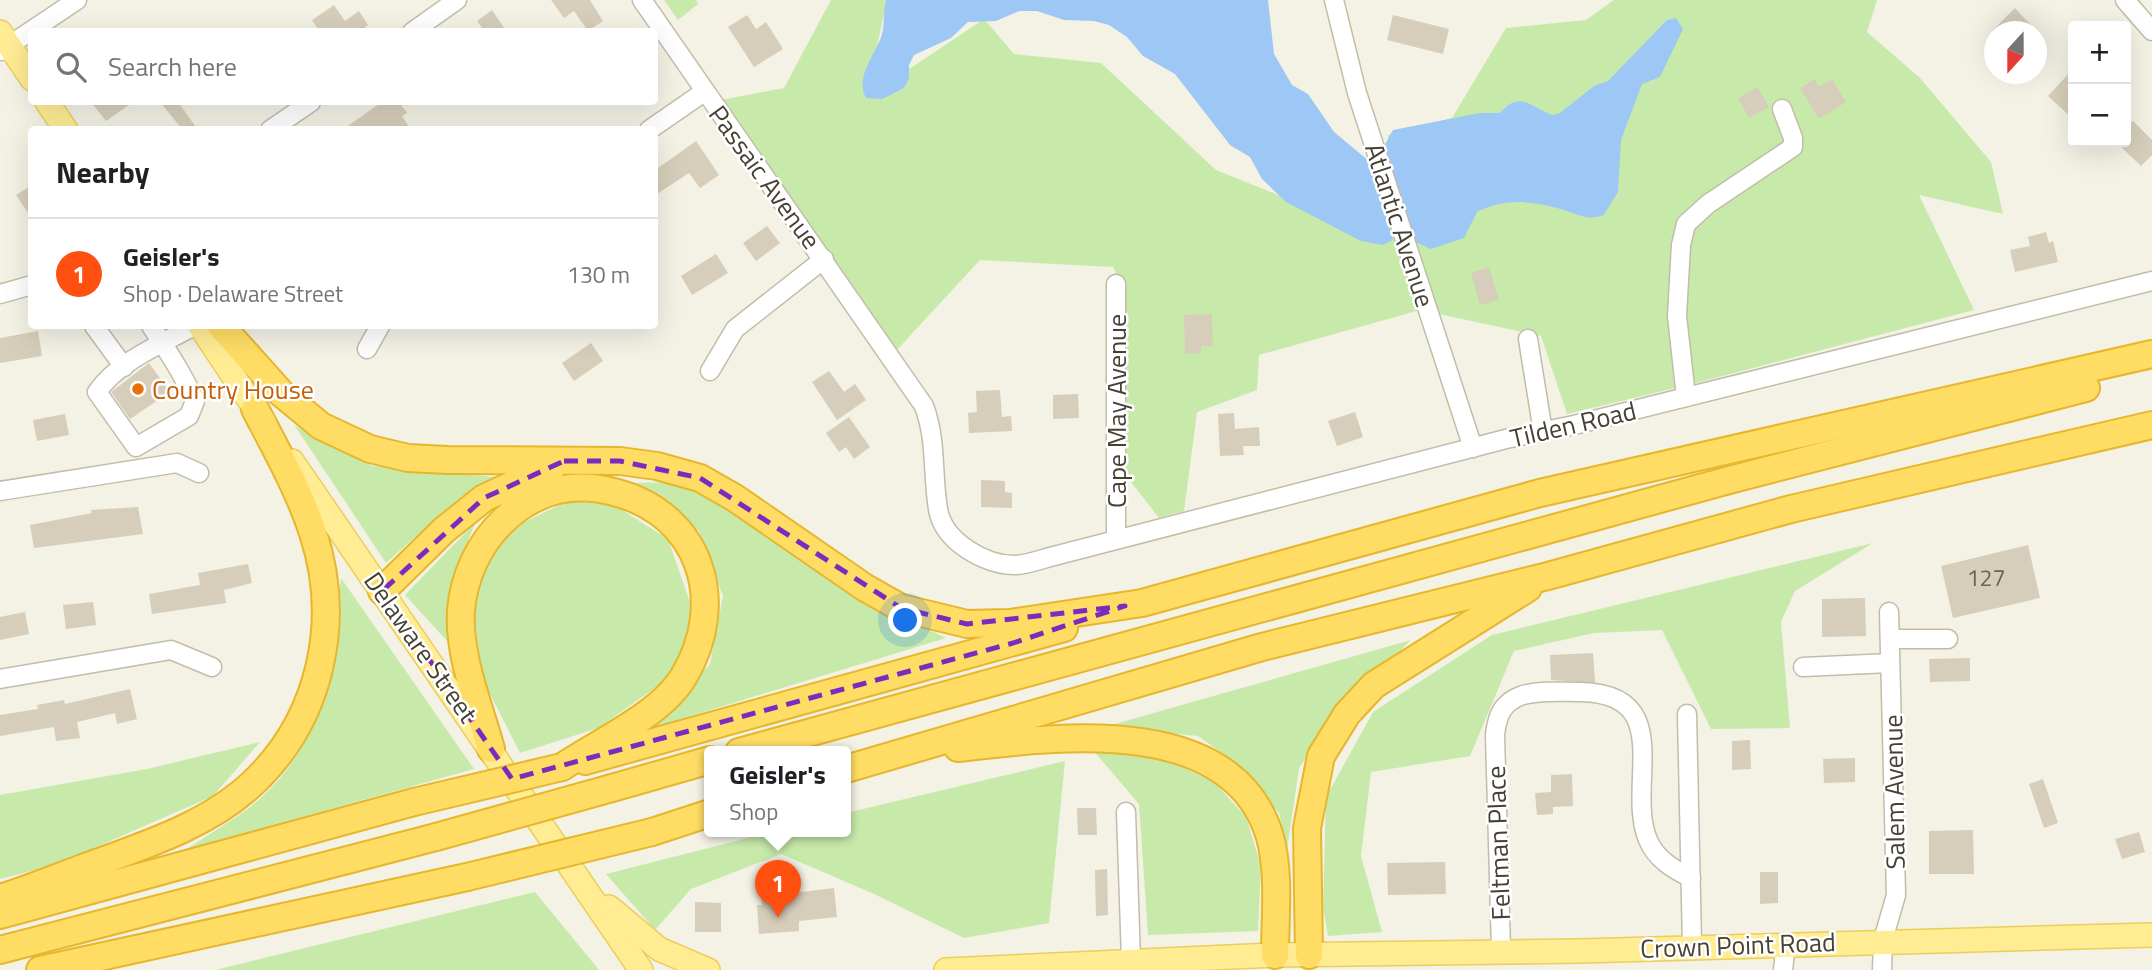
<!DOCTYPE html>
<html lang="en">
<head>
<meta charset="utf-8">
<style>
  :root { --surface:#fff; --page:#f2f2f2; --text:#202124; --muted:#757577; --line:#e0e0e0; --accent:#ff4f11 }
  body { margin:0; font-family:"Titillium Web",sans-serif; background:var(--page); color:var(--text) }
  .controls { position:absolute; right:21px; top:21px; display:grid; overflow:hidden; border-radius:7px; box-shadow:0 7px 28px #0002 }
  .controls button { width:63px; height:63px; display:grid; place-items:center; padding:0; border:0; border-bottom:2px solid var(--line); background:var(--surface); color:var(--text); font:35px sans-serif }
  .compass { position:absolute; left:1984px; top:21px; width:63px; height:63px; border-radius:50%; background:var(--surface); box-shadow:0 7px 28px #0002; rotate:201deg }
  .you { position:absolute; left:906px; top:621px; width:24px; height:24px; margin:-18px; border:5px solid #fff; border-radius:50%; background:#1a73e8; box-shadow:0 0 0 10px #1a73e833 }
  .badge { display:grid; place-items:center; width:46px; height:46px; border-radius:50%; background:var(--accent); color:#fff; font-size:23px; font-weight:700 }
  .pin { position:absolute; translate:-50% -58px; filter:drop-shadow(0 2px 4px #0008) }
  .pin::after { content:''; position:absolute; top:37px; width:24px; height:21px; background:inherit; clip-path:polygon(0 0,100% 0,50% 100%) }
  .popup { position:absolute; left:704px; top:746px; width:147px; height:91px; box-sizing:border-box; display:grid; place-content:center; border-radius:7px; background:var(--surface); filter:drop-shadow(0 2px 5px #0005); font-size:23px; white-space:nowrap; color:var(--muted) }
  .popup b { font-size:26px; color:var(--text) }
  .popup::after { content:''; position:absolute; left:50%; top:100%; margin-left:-14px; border:14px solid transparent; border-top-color:var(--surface) }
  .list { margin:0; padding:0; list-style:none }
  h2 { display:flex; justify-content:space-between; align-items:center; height:91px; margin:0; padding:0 28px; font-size:30px }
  h2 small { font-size:23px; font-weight:400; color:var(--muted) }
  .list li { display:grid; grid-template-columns:46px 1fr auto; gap:21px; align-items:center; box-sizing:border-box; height:112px; padding:0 28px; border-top:2px solid var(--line) }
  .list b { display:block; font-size:26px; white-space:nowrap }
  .list p { margin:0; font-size:23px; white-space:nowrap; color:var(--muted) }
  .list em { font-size:23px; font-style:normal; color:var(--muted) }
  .icon { flex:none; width:38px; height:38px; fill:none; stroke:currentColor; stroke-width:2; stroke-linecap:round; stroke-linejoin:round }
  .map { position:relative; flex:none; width:2152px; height:970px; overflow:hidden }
  .search { position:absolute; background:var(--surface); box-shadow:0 7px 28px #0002; left:28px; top:28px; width:630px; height:77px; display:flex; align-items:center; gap:18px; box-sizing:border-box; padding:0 24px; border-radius:7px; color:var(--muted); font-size:26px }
  .panel { position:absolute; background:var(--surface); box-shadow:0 7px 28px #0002; left:28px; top:126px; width:630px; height:203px; border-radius:7px }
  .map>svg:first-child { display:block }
  .green { fill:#c7eaab }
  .water { fill:#9dc7f4 }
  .building { fill:#d6ceba }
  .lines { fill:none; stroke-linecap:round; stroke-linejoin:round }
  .minor-casing { stroke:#c2bdaa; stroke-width:21 }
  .major-casing { stroke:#eacf5c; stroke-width:26 }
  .highway-casing { stroke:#e6b62d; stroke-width:30 }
  .minor { stroke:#fff; stroke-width:18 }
  .major { stroke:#ffec93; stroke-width:23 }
  .highway { stroke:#ffdd65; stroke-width:26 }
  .highway-bridge-casing { stroke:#e6b62d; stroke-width:30; stroke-linecap:butt }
  .highway-bridge { stroke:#ffdd65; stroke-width:26 }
  .marked { fill:none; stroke:#7b2cbf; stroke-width:5; stroke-dasharray:14 9; stroke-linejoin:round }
  .food-dot { fill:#e8710a; stroke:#fff; stroke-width:2.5 }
  .labels { text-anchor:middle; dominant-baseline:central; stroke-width:5; stroke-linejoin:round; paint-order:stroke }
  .number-label { font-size:23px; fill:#6a6456 }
  .street-label { font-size:26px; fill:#464134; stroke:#fff }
  .food-label { font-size:26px; fill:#c56008; stroke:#fff; text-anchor:start }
</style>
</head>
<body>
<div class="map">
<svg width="2152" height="970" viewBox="0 0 2152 970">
  <rect width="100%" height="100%" fill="#f4f1e5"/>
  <g class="green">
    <polygon points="664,0 696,0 698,4 678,20"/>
    <polygon points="831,0 887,0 866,98 984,19 1014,54 1101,63 1216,170 1391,240 1364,187 1388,190 1388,135 1452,118 1506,28 1586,20 1614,0 1877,0 1867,32 1920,78 1991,162 2003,214 1919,195 1974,310 1696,383 1567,414 1541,336 1420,310 1259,355 1257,390 1197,412 1184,511 1159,518 1121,469 1125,292 1113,267 980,260 893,354 721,100 784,88"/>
    <polygon points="295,426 372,466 496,477 424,529 386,563"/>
    <polygon points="675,482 757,524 866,600 946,638 648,729 710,664 723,596 699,531 631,483"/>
    <polygon points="568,501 614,505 668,539 692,608 676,673 598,728 520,753 481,676 473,602 495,536"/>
    <polygon points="475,523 461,559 448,642 405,595"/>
    <polygon points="1873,543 1795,591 1781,622 1790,728 1711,729 1662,630 1594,633 1514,651 1470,756 1371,772 1361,856 1382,932 1328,936 1323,908 1326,797 1373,712 1492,635"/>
    <path d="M341 578 474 769 187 849C211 832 240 817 262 797 330 733 330 664 341 578Z"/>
    <polygon points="1411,640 1344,705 1299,768 1287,850 1279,813 1239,765 1198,736 1104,727"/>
    <polygon points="260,742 213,796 55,865 0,879 0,795 147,769"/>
    <polygon points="1092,749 1163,758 1214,782 1246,817 1261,866 1258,931 1148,935 1139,804"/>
    <polygon points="1065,761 1049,923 964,938 874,894 781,854 691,889 655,930 606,874 772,832 846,832 846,813"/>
    <polygon points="535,892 599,970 215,970"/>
  </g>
  <g class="water">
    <path d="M886 0H1268L1274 54 1292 85 1308 94 1334 132 1369 161 1393 240 1382 245 1361 241 1286 202 1262 179 1250 157 1230 145 1175 74 1143 56 1127 37 1109 25 1094 21 1064 20 1037 11H1019L996 21 968 22 951 38 914 55 909 65V79L904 88 882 99 866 98C854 77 877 53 882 34 885 23 883 11 886 0Z"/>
    <path d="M1676 18 1683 29 1660 77 1642 84 1621 140 1618 192 1604 215C1587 222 1573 212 1557 208 1528 200 1503 199 1477 212L1464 238 1431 249 1413 241 1383 148 1393 130 1480 113H1500C1521 89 1531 108 1553 115L1560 113 1594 86 1608 81 1667 20Z"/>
  </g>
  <g class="building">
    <polygon points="551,0 590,0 603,21 588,31 574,11 564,18"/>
    <polygon points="334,5 345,21 359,11 368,25 359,32 320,32 312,20"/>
    <polygon points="2015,8 2037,32 1991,32"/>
    <polygon points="492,10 507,32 485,32 477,21"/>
    <polygon points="747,15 756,29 766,22 783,49 754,67 728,27"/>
    <polygon points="1393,15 1449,29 1443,54 1387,40"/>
    <polygon points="2073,69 2073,119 2048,96"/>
    <polygon points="1815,79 1819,87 1832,79 1846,102 1819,119 1800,88"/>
    <polygon points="1758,87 1769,107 1749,118 1738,98"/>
    <polygon points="91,102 133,102 106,121"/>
    <polygon points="160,102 178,102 198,130 183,130"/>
    <polygon points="382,102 399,102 407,113 402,116 411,130 342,130"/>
    <polygon points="2133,121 2152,140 2152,155 2141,166 2116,142 2126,142 2126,128"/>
    <polygon points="696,141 719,175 700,188 689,173 654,196 654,171"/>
    <polygon points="32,185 32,219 16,195"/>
    <polygon points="767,226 780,243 756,261 743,243"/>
    <polygon points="2046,232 2049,243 2053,241 2058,262 2015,272 2010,250 2030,246 2028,237"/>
    <polygon points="716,254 728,273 692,295 681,276"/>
    <polygon points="1489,267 1499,300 1480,305 1471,273"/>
    <polygon points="1212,314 1213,346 1201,346 1201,353 1185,354 1184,315"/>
    <polygon points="38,331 42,356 0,363 0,338"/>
    <polygon points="591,343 603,361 574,381 562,363"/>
    <polygon points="149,363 170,392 130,419 111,392"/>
    <polygon points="829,371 844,392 855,384 866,400 837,420 812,382"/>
    <polygon points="1000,390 1002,417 1011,416 1012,431 969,433 968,413 977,412 976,391"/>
    <polygon points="1078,394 1079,418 1053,419 1053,395"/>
    <polygon points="1355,412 1363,437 1337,446 1328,421"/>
    <polygon points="1234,413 1235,429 1259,427 1260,446 1243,446 1244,455 1220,456 1218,414"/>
    <polygon points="65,414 69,435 37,441 33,420"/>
    <polygon points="849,417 870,447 854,459 846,447 839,452 826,433"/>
    <polygon points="981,480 1005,481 1005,492 1012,493 1012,508 981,507"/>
    <polygon points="138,507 143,534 34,548 30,525 92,513 91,510"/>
    <polygon points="2028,545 2040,598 1953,618 1941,566"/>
    <polygon points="248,564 252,583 224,590 226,603 152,614 149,594 200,585 198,573"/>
    <polygon points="1865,598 1866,636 1822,637 1822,599"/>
    <polygon points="93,602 96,625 66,629 63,605"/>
    <polygon points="25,612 29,634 0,640 0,617"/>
    <polygon points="1593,653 1595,683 1551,680 1550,655"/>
    <polygon points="1970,658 1970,681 1930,682 1929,659"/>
    <polygon points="130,689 137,719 117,724 115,713 77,722 80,738 56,741 54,727 0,736 0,715 38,709 37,705 64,700 65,704"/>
    <polygon points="1750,740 1751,769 1732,770 1732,741"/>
    <polygon points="1855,758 1855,782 1824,783 1823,759"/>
    <polygon points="1572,774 1573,806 1553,807 1553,814 1537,815 1535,793 1551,792 1551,775"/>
    <polygon points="2043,779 2058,823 2044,828 2029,784"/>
    <polygon points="1077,808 1096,808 1097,835 1078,835"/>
    <polygon points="1973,830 1974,874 1929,874 1929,831"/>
    <polygon points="2139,832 2145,852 2122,859 2115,839"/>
    <polygon points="1445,862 1446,894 1388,895 1387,863"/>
    <polygon points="1107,869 1108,915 1096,916 1095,870"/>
    <polygon points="1760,872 1778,872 1778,903 1760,904"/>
    <polygon points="792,877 793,893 834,888 837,917 799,921 799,931 759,934 757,905 762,905 760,879"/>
    <polygon points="695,902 721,903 721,932 695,932"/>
  </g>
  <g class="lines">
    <defs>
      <g id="minor">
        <path d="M642 0 924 406C937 441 932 473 938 509 943 541 985 566 1017 565 1029 564 1042 559 1054 556L1506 439 1574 425 2152 281"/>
        <polyline points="1334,0 1357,93 1473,448"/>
        <polyline points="2125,0 2152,31"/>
        <polyline points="412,32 457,0"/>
        <polyline points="1,51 77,0"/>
        <polyline points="270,130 311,102"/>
        <polyline points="649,130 704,92"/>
        <polyline points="0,294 32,285"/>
        <polyline points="94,326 124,367"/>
        <path d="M151 326C167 350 183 374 195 401L189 416 136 447 97 392C118 361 162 344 194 326"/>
        <polyline points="1528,339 1543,432"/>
        <polyline points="367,349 380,326"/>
        <polyline points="710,371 735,329 824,259"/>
        <polyline points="1686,397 1677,316 1681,245 1686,224 1708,204 1793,147 1793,138 1782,109"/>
        <polyline points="0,491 177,463 199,473"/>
        <polyline points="1116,538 1116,284"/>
        <polyline points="1890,639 1948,639"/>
        <polyline points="1803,667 1890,663"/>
        <polyline points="0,679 171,650 212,667"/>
        <polyline points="1687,714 1692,945"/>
        <polyline points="1126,812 1131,960"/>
        <path d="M1501 950 1495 735C1497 716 1502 702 1523 695 1541 690 1562 692 1581 692 1678 694 1625 786 1648 840 1656 859 1673 869 1691 878"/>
        <polyline points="1783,970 1786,943"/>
        <polyline points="1882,970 1883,940 1896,895 1889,612"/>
      </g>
      <g id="major">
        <polyline points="0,32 32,79"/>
        <polyline points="47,102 66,130"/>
        <polyline points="200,326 264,422"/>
        <polyline points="292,461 641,970"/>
        <polyline points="609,907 659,949 708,970"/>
        <polyline points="946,970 1275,955 1580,951 2152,935"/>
      </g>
      <g id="highway">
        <polyline points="221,326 281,393 321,426 370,449 408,458 447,460 620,461 657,466 700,478 735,498 864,587 901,608 967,624 1010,623 1142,603 1540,493 2152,354"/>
        <polyline points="382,591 444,530 484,498 553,466"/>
        <path d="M958 748C1056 737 1233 712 1270 837 1280 874 1275 917 1275 955"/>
        <path d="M491 749C479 705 458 656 461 610 464 576 479 544 503 521 535 490 572 481 614 492 701 514 728 602 684 676 662 714 599 742 562 767"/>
        <polyline points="739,752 1729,480 2086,388"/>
        <polyline points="585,761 1064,628"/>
        <polyline points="846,769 1262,647 1548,576 1791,509 2152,425"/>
        <polyline points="612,788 710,760"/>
        <polyline points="652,832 710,813"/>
        <path d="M0 898C27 890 53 879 80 869 139 847 207 827 254 782 321 718 342 621 313 533 299 490 276 449 255 409"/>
        <polyline points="0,915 414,802"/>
        <polyline points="0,950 436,837"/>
        <polyline points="1309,955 1307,828 1321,756 1347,714 1374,685 1528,588"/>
        <polyline points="40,970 467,877"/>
      </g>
    </defs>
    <use href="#minor" class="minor-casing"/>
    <use href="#major" class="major-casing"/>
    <use href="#highway" class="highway-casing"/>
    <use href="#minor" class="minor"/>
    <use href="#major" class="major"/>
    <use href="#highway" class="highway"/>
    <defs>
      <g id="highway-bridge">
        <polyline points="414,802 562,767"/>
        <polyline points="436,837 612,788"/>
        <polyline points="467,877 652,832"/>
      </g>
    </defs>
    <use href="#highway-bridge" class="highway-bridge-casing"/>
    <use href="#highway-bridge" class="highway-bridge"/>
  </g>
  <path class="marked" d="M564 461H620L700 478 901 608 967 624 1125 606 1013 643 512 779 382 591 484 498Z"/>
  <circle class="food-dot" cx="138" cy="389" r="7"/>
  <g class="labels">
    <g class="number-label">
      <text x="1986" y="577">127</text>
    </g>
    <g class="street-label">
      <text transform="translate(765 177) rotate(54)">Passaic Avenue</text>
      <text transform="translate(1400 225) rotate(72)">Atlantic Avenue</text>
      <text transform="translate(1116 411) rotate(-90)">Cape May Avenue</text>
      <text transform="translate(1573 424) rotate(-13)">Tilden Road</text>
      <text transform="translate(421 647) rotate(55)">Delaware Street</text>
      <text transform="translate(1894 792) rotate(-91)">Salem Avenue</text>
      <text transform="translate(1498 843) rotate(-92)">Feltman Place</text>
      <text transform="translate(1738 945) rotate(-2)">Crown Point Road</text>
    </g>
    <g class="food-label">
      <text x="152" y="389">Country House</text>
    </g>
  </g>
</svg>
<div class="controls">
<button>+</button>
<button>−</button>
</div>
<svg class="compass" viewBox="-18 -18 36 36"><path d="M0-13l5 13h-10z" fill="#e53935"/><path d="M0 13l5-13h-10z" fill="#757577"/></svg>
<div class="you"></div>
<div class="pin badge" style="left:778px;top:918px">1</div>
<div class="popup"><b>Geisler's</b>Shop</div>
<div class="search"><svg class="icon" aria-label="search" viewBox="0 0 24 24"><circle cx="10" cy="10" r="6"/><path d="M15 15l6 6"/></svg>Search here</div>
<section class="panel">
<h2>Nearby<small></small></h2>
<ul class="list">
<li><span class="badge">1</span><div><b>Geisler's</b><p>Shop · Delaware Street</p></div><em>130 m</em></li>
</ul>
</section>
</div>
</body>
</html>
